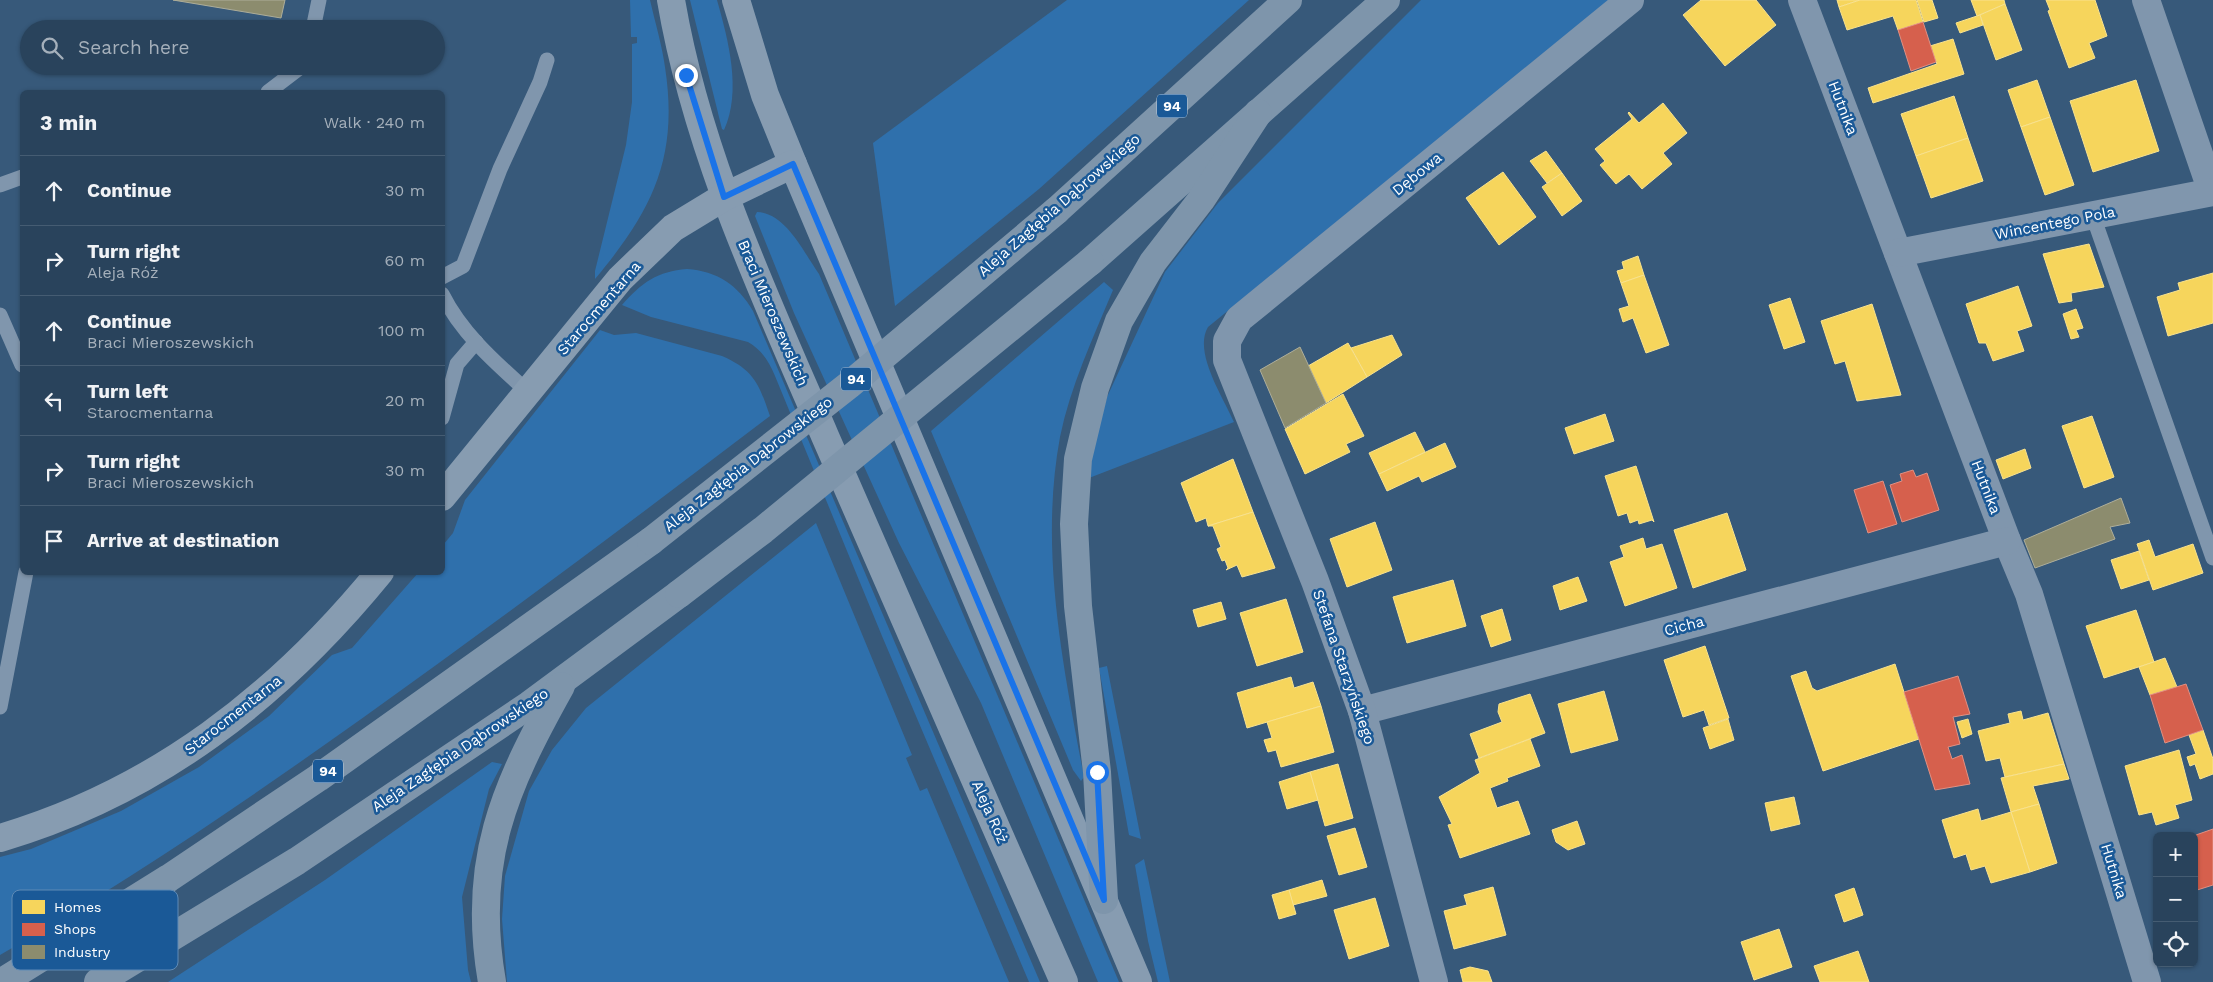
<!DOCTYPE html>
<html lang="en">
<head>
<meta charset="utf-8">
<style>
  :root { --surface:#29435c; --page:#354e65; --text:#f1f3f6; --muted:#a5b0bb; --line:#455c72 }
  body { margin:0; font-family:"Work Sans",sans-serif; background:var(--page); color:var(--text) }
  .controls { position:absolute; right:15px; bottom:15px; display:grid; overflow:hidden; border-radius:8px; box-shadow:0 1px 4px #0004 }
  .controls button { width:45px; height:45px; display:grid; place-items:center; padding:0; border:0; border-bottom:1px solid var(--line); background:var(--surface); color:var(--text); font:25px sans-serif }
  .stop { position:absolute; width:15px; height:15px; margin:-11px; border:4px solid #1a73e8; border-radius:50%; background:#fff }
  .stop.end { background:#1a73e8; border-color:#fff; box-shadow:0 1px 5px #0008 }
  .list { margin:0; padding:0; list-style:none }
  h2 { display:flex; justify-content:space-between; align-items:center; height:65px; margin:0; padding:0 20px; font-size:21px }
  h2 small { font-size:16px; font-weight:400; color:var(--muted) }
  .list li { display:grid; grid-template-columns:32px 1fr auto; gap:15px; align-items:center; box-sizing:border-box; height:70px; padding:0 20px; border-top:1px solid var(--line) }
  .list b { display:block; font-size:19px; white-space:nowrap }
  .list p { margin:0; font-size:16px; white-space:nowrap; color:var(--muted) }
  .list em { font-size:16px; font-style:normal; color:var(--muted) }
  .icon { flex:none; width:28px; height:28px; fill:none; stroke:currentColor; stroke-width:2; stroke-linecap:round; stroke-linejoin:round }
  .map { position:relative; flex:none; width:2213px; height:982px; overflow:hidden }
  .search { position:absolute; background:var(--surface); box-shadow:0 1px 4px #0004; left:20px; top:20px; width:425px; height:55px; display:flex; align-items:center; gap:12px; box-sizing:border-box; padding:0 18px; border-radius:28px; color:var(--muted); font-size:19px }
  .panel { position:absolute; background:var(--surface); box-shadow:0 1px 4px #0004; left:20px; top:90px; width:425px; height:485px; border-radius:8px }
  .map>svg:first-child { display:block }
  .green { fill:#2f70ac }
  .homes { fill:#f6d55c; stroke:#f9e28d }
  .shops { fill:#d6604d; stroke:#e29082 }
  .industry { fill:#8c8c6e; stroke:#aeae9a }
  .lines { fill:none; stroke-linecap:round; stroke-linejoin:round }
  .lane { stroke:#8096ad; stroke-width:15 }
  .street { stroke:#8096ad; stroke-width:28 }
  .secondary { stroke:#879cb1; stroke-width:28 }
  .primary { stroke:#7e95ab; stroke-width:28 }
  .primary-bridge { stroke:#7e95ab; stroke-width:28 }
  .route { stroke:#1a73e8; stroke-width:6 }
  .labels { text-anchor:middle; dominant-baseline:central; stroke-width:5; stroke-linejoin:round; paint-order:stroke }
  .shield { fill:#1a5997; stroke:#bacde0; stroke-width:1 }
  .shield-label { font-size:14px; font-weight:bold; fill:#fff }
  .street-label { font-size:15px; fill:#fff; stroke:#1a5997 }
  .key { fill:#1a5997; stroke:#5f8bb6; stroke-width:1 }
  .key-label { font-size:14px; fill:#fff }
</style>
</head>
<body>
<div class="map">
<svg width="2213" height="982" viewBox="0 0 2213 982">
  <rect width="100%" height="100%" fill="#37597a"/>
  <g class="green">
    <path d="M630 0H650C655 22 662 45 665 67 679 158 652 211 595 279V271L626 145 632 102V44L637 43V37H631Z"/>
    <path d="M690 0H717C728 39 742 91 724 130L722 129Z"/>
    <polygon points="1067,0 1249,0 1039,189 895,306 873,143"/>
    <path d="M1421 0H1609L1208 327C1193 352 1223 397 1234 422L1089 478 1091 456 1107 397 1165 272 1218 203Z"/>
    <path d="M757 212C786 213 804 253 819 274L1119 982H1098L981 703 899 543 794 313 755 216Z"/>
    <path d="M687 269C717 271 738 285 753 311L1040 982H1029L882 636 775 376C769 362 762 350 748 342L651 317 622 305C641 283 658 271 687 269Z"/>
    <path d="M1104 282 1113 290C1093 338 1070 387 1060 437 1039 550 1063 666 1084 777L1081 781 1073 770 931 431Z"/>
    <path d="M600 330 614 335 636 333 722 356C754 370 759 384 770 416 636 518 501 619 364 717 246 801 126 883 0 955V857L31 849 121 811 199 767 269 716 332 655 352 648 418 573 442 572 443 545 453 533 465 500Z"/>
    <polygon points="816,523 912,755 906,758 920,791 927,788 1009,982 507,982 502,919 505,876 529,791 552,750 586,708"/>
    <polygon points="1107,666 1141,839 1129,835 1099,668"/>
    <polygon points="492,762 502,764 489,789 462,897 468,970 471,982 168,982 325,880"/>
    <polygon points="1144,859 1170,982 1158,982 1148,941 1135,865"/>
  </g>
  <g class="homes">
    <polygon points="1701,0 1756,0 1776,25 1725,66 1683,15"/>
    <polygon points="1837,0 1860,0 1839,7"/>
    <polygon points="1860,0 1916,0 1923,22 1898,30 1893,16 1847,30 1839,7"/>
    <polygon points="1917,0 1932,0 1938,18 1924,22"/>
    <polygon points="1971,0 2004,0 2005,4 1977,16"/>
    <polygon points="2046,0 2095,0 2107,36 2089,43 2095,58 2069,68 2048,11 2050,10"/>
    <polygon points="2005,4 2022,50 1996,60 1980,15"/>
    <polygon points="1980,15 1983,25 1960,33 1956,23"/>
    <polygon points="1953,39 1964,74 1873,103 1868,88 1937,64 1930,46"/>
    <polygon points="2037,80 2050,117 2021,127 2008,90"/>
    <polygon points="2136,80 2159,151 2093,172 2070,101"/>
    <polygon points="1954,96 1968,138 1916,156 1901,114"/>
    <polygon points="1663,103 1687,133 1663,153 1672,164 1642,189 1629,174 1616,184 1600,165 1605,161 1595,149 1632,119 1628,113 1629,112 1639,123"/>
    <polygon points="2050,117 2074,185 2045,195 2021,127"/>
    <polygon points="1968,138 1983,181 1931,198 1916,156"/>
    <polygon points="1546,151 1562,173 1547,183 1530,161"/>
    <polygon points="1503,172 1536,217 1499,245 1466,198"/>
    <polygon points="1562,173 1582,201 1562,216 1542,187"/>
    <polygon points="2089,244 2104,287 2071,293 2072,301 2059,303 2043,254"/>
    <polygon points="1638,256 1644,275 1621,283 1617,271 1624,269 1622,262"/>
    <polygon points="2213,273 2213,323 2168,336 2157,297 2180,290 2178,283"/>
    <polygon points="1644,275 1669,345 1646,353 1633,318 1623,322 1619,309 1629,306 1621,283"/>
    <polygon points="2018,286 2032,326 2017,331 2024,351 1993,361 1986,343 1979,343 1966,304"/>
    <polygon points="1790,298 1805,342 1784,349 1769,305"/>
    <polygon points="1872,304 1901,395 1857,401 1845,361 1835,364 1821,321"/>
    <polygon points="2076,309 2083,328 2076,330 2079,337 2071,339 2063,314"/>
    <polygon points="1392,335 1402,355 1367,377 1351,348"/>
    <polygon points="1348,343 1367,377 1326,403 1308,366"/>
    <polygon points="1343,394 1364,436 1346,444 1350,452 1305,474 1285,429"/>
    <polygon points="1605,414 1614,441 1574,454 1565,428"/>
    <polygon points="2092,416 2114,477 2084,488 2062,426"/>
    <polygon points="1415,432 1425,452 1379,474 1369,453"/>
    <polygon points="1445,443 1456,467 1422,482 1419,476 1387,491 1379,474"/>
    <polygon points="2025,449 2031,468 2003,479 1996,460"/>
    <polygon points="1233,459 1253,512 1208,526 1206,518 1196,522 1181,483"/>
    <polygon points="1636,466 1654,522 1652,520 1639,524 1638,520 1630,523 1627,513 1618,516 1605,476"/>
    <polygon points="1253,512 1275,568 1242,577 1237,565 1226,570 1228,568 1225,560 1222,561 1217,549 1221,547 1213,526 1208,526"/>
    <polygon points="1727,513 1746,570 1693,588 1674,530"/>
    <polygon points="1375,522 1392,570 1347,587 1330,539"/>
    <polygon points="1643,538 1646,549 1662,544 1677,588 1625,606 1610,562 1624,557 1620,546"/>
    <polygon points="2149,540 2155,557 2193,544 2203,573 2153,590 2137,544"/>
    <polygon points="2139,551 2149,580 2121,589 2111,560"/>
    <polygon points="1578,577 1587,601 1560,610 1553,586"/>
    <polygon points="1453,580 1466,626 1407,643 1393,597"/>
    <polygon points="1286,599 1303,652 1257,666 1240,613"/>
    <polygon points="1221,602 1226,619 1198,627 1193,610"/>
    <polygon points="1502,609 1511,640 1491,647 1481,616"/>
    <polygon points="2136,610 2154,662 2104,678 2086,626"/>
    <polygon points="1705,646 1729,718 1709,725 1704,710 1683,717 1664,660"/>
    <polygon points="2165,658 2177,687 2150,695 2139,667"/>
    <polygon points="1895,664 1919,739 1823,771 1791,676 1806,671 1812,688 1817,691"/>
    <polygon points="1291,677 1294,688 1313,682 1321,706 1247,728 1237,693"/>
    <polygon points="1604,691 1618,740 1571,753 1558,704"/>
    <polygon points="1530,694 1545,733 1479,758 1470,734 1502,722 1498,712 1499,704"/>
    <polygon points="1321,706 1334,752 1281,767 1276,750 1268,752 1264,740 1272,738 1267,722"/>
    <polygon points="2021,711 2023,720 2048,713 2064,764 2005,777 2000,758 1986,761 1978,731 2010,723 2008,714"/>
    <polygon points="1728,719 1734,740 1710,749 1703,728"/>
    <polygon points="1968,719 1972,734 1962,738 1957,722"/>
    <polygon points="2203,730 2213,759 2213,774 2200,779 2195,764 2190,766 2187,757 2196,754 2189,735"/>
    <polygon points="1530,739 1540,766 1507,778 1508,781 1490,788 1497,808 1518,801 1530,834 1460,858 1448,825 1452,824 1439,797 1480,773 1475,760"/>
    <polygon points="2179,750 2192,800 2175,805 2179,818 2156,825 2152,812 2139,815 2125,766"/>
    <polygon points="1338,764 1353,818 1325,826 1310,772"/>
    <polygon points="2064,764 2069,779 2033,786 2039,804 2011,812 2001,778"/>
    <polygon points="1310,772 1318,800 1287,809 1279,782"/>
    <polygon points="1794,797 1800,824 1771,831 1765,803"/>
    <polygon points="2039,804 2057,863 2030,872 2011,812"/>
    <polygon points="1978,809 1981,821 2011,812 2030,872 1991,883 1985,866 1971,870 1966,854 1954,858 1942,820"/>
    <polygon points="1577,821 1585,844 1568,850 1556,842 1552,830"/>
    <polygon points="1355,828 1367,867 1339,875 1327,836"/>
    <polygon points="1322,880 1327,896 1293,905 1289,890"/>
    <polygon points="1493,887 1506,935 1454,949 1444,911 1467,905 1464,895"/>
    <polygon points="1854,888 1863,915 1844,922 1835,895"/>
    <polygon points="1289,890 1296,914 1279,919 1272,895"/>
    <polygon points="1375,898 1389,946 1349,959 1334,910"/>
    <polygon points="1779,929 1792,967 1754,980 1741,942"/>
    <polygon points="1858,951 1869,982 1820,982 1814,966"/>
    <polygon points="1470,967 1488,971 1492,982 1463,982 1460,970"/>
  </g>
  <g class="shops">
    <polygon points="1923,22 1936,62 1911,71 1898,30"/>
    <polygon points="1913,470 1916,477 1927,473 1939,510 1902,522 1890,485 1902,481 1900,474"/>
    <polygon points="1883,481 1897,524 1868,533 1854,490"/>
    <polygon points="1958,676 1970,714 1953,717 1960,744 1948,747 1952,759 1962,755 1970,784 1935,790 1904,692"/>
    <polygon points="2186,684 2203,730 2165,743 2150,695"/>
    <polygon points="2213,829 2213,885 2194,891 2193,836"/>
  </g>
  <g class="industry">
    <polygon points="173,0 285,0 281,18"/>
    <polygon points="1300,347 1326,403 1285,428 1260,370"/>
    <polygon points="2121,498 2130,523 2110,527 2115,539 2035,568 2024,540"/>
  </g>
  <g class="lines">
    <g class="lane">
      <polyline points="313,29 319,0"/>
      <polyline points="268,92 302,66"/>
      <polyline points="0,185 22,177"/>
      <polyline points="2093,216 2213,558"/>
      <polyline points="442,277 463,266 500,169 540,82 547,60"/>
      <path d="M442 294C462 334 496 363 528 392"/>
      <polyline points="0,315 22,365"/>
      <polyline points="442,418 457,364 476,342"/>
      <polyline points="0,707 26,572"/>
    </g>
    <g class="street">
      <polyline points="1802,0 2007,541 2029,594 2147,982"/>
      <polyline points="2146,0 2212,192"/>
      <polyline points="1898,253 2213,192"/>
      <polyline points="1362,711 2007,541"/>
      <polyline points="1434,982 1362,711 1315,581 1227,360 1227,341 1239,319 1630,0"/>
    </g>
    <g class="secondary">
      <path d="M671 0C697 153 764 294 825 436 903 618 984 800 1064 982"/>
      <polyline points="736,0 765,95 793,164 1138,982"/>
      <polyline points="442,497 620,279 673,228 724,197 793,164"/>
      <path d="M0 838C156 792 278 697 380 572"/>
    </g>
    <g class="primary">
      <polyline points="1056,211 1288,0"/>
      <polyline points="1090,262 1386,0"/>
      <polyline points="1104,900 1097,772 1078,606 1074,524 1078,459 1095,388 1119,321 1153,262 1201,200 1258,113"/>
      <polyline points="2,982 169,878 318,778 651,541"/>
      <polyline points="98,982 297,861 529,705 679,594"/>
      <path d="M492 982C471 862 504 788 561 686"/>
    </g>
    <g class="primary-bridge">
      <polyline points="651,541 849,385 1056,211"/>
      <polyline points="679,594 763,530 1090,262"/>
    </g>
  </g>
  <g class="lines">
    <polyline class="route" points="686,75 724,197 793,164 1104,900 1097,772"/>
  </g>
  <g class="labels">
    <g class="shield">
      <rect x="1157" y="94.5" width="30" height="23" rx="4"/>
      <rect x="841" y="367.5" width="30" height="23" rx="4"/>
      <rect x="313" y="759.5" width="30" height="23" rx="4"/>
    </g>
    <g class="shield-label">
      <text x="1172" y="106">94</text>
      <text x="856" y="379">94</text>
      <text x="328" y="771">94</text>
    </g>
    <g class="street-label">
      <text transform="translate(1843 108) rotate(69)">Hutnika</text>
      <text transform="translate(1417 174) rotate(-39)">Dębowa</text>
      <text transform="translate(1059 205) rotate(-41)">Aleja Zagłębia Dąbrowskiego</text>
      <text transform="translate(2055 223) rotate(-11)">Wincentego Pola</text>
      <text transform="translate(599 308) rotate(-49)">Starocmentarna</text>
      <text transform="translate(773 313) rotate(67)">Braci Mieroszewskich</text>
      <text transform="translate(748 464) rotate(-38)">Aleja Zagłębia Dąbrowskiego</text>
      <text transform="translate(1986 487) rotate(69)">Hutnika</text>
      <text transform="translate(1684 626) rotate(-15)">Cicha</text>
      <text transform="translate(1344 667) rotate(71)">Stefana Starzyńskiego</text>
      <text transform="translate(233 715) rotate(-38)">Starocmentarna</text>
      <text transform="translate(460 750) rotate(-34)">Aleja Zagłębia Dąbrowskiego</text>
      <text transform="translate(990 812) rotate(66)">Aleja Róż</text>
      <text transform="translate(2114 871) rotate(73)">Hutnika</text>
    </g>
  </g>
  <rect x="12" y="890" width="166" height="80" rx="8" class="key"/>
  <rect x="22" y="900" width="23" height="14" fill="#f6d55c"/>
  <rect x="22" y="923" width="23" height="13" fill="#d6604d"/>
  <rect x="22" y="945" width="23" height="14" fill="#8c8c6e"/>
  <g class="key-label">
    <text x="54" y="912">Homes</text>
    <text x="54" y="934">Shops</text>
    <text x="54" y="957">Industry</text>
  </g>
</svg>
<div class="controls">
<button>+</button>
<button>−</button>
<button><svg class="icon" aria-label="locate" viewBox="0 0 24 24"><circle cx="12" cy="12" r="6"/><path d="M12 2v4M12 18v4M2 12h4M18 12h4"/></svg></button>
</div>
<div class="stop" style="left:1097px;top:772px"></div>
<div class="stop end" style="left:686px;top:75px"></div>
<div class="search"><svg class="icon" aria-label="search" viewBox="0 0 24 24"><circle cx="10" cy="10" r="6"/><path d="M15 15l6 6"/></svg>Search here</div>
<section class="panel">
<h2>3 min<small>Walk · 240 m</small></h2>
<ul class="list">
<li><svg class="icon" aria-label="ahead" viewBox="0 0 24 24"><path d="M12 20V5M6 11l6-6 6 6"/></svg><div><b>Continue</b></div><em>30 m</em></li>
<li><svg class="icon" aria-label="right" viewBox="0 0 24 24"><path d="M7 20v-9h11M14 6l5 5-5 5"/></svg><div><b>Turn right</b><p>Aleja Róż</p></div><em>60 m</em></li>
<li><svg class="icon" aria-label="ahead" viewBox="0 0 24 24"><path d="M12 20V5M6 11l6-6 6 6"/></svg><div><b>Continue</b><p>Braci Mieroszewskich</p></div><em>100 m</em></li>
<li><svg class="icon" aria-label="left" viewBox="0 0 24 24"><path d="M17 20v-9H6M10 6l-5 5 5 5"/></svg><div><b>Turn left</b><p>Starocmentarna</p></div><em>20 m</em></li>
<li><svg class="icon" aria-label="right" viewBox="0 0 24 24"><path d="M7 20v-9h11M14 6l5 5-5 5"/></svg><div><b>Turn right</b><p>Braci Mieroszewskich</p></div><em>30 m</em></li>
<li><svg class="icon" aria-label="arrive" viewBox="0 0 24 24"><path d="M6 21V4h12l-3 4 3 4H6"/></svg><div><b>Arrive at destination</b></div></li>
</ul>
</section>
</div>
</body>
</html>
